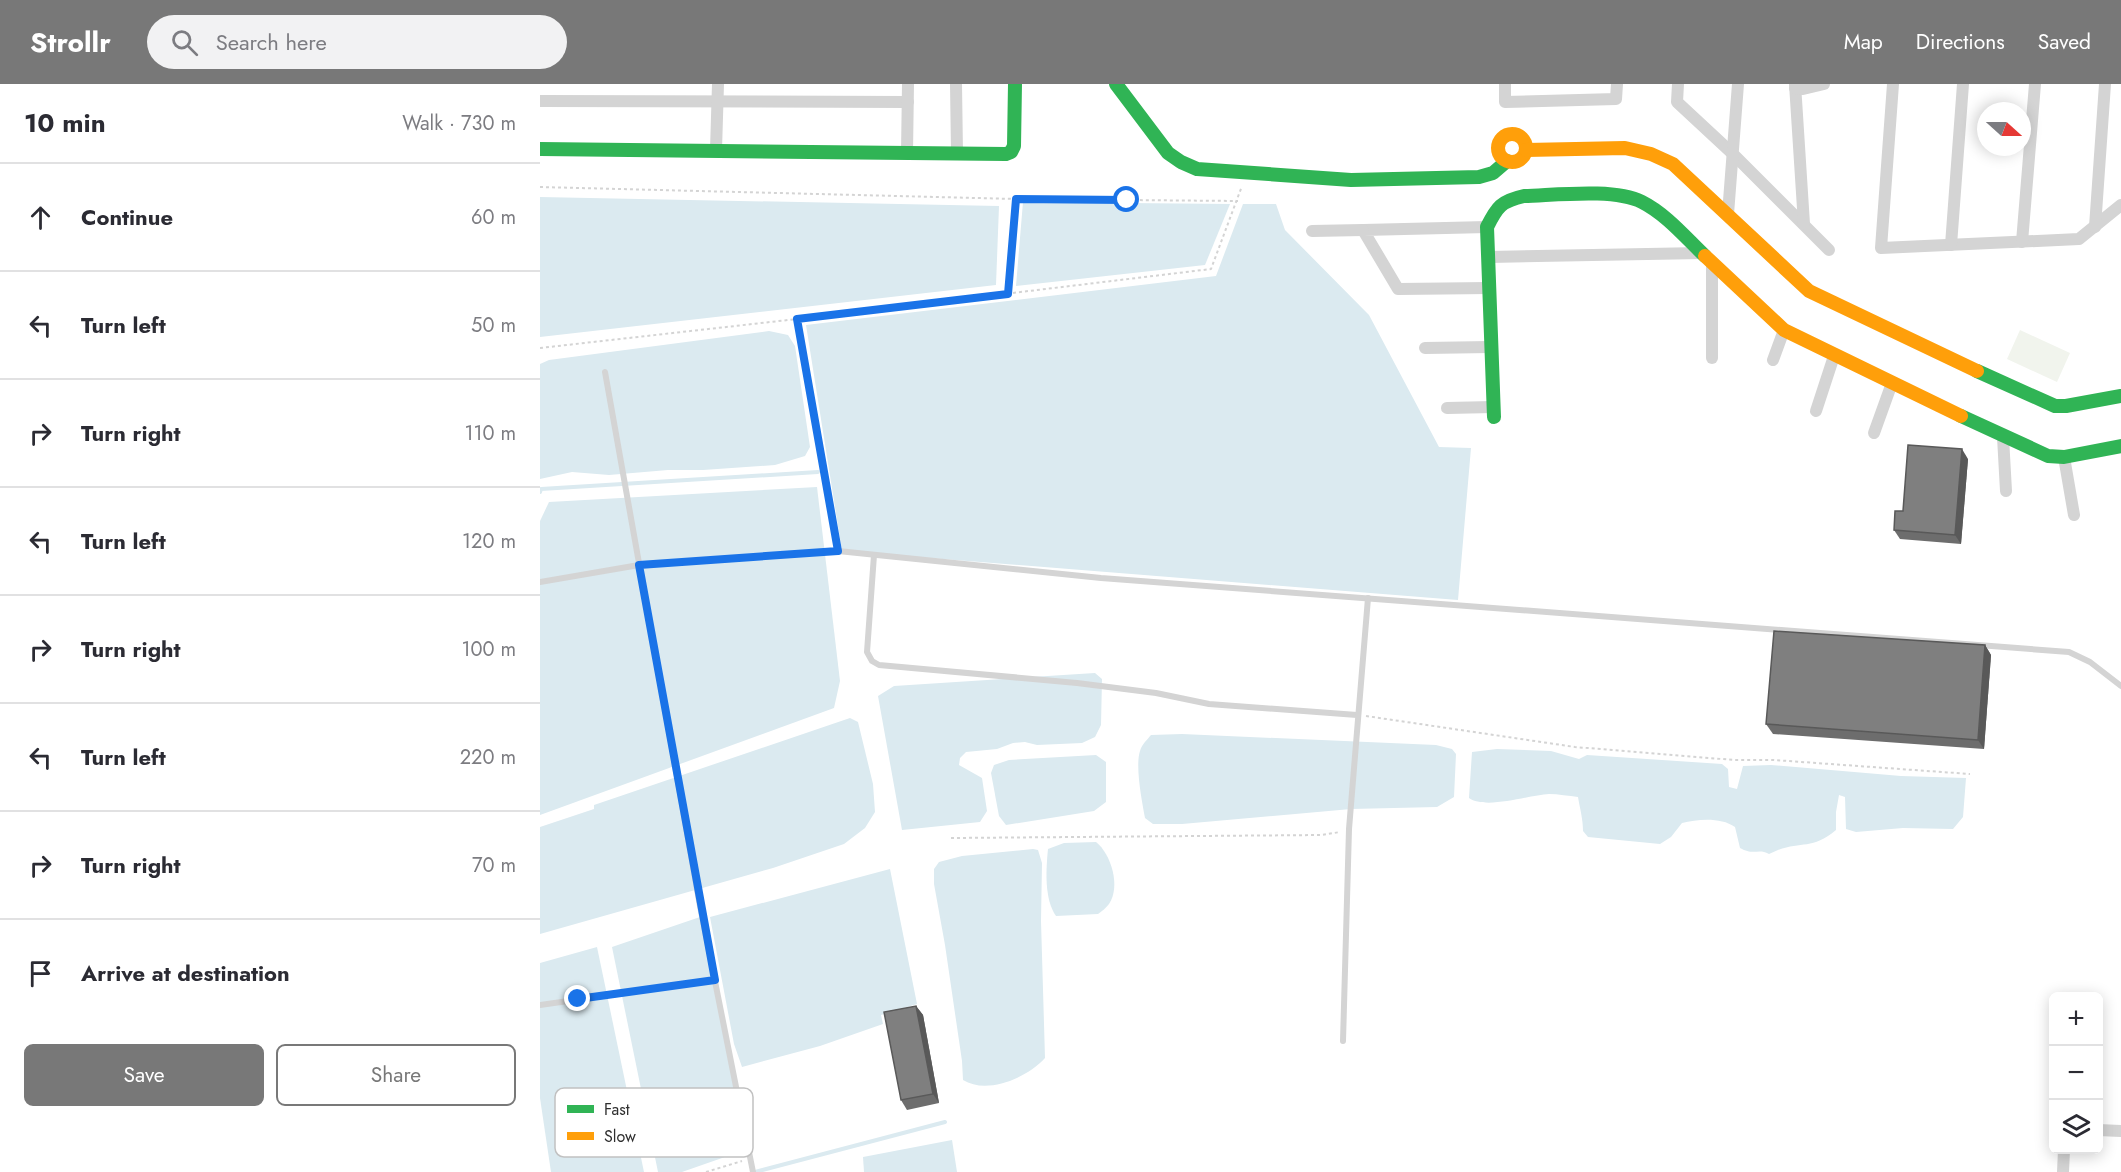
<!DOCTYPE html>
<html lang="en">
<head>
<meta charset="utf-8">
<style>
  :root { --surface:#fff; --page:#f2f2f3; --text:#2b2b33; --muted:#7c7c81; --line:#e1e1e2; --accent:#787878 }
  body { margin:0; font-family:Jost,sans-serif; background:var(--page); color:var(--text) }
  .controls { position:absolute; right:18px; bottom:18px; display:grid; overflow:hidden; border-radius:9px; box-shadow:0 3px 15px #0003 }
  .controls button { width:54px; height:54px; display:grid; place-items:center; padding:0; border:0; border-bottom:2px solid var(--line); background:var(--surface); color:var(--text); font:30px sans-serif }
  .compass { position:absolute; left:1437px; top:18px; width:54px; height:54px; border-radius:50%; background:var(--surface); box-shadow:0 3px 15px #0003; rotate:111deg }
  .stop { position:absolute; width:18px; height:18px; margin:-14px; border:4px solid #1a73e8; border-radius:50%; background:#fff }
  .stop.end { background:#1a73e8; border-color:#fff; box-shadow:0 2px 6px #0008 }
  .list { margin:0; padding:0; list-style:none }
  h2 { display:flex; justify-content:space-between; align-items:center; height:78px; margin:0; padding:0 24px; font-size:26px }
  h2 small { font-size:20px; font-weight:400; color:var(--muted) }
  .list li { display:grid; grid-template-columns:39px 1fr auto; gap:18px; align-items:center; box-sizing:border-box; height:108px; padding:0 24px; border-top:2px solid var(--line) }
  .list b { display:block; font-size:22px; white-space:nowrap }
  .list em { font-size:20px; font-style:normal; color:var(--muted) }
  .actions { display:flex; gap:12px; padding:18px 24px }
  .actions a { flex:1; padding:14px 0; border:2px solid var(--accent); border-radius:9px; text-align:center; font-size:21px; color:var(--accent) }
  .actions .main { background:var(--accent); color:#fff }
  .icon { flex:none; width:33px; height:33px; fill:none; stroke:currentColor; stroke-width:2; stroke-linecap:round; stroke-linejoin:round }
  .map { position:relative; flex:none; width:1581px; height:1088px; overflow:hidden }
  header { display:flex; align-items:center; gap:36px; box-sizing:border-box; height:84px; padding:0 30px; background:var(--accent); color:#fff }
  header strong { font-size:28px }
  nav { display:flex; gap:33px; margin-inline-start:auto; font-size:21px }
  .search { width:420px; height:54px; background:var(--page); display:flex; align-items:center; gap:15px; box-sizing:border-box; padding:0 21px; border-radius:33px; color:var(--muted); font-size:22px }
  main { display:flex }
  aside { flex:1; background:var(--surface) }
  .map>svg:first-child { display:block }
  .green { fill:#f1f4ed }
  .water { fill:#dbeaf0 }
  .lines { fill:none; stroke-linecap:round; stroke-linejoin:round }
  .stream { stroke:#dbeaf0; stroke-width:4 }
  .path { stroke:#d4d4d4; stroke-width:2; stroke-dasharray:3 3; stroke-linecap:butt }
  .lane { stroke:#d4d4d4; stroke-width:6 }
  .street { stroke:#d4d4d4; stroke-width:12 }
  .fast { stroke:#30b455; stroke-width:14 }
  .slow { stroke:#ff9f0a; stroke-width:14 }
  .wall { fill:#6d6d6d }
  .shaded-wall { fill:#595959 }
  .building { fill:#7f7f7f; stroke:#595959; stroke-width:1.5 }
  .route { stroke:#1a73e8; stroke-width:8 }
  .key { fill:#fff; stroke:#c1c1c1; stroke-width:1.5 }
  .key-label { font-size:16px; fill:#2f2f2f }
</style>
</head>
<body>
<header>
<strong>Strollr</strong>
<div class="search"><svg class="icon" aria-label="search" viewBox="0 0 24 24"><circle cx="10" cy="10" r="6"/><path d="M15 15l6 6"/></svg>Search here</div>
<nav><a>Map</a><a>Directions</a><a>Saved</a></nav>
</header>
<main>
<aside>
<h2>10 min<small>Walk · 730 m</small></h2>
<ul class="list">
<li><svg class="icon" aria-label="ahead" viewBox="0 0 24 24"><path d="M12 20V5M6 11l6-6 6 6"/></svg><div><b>Continue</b></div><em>60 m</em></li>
<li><svg class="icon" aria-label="left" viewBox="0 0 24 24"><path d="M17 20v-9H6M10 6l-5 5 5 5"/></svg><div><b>Turn left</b></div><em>50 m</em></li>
<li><svg class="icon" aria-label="right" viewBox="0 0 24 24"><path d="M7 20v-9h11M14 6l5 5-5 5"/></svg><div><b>Turn right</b></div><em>110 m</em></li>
<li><svg class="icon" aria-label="left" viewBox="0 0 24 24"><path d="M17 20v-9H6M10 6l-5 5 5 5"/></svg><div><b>Turn left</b></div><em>120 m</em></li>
<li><svg class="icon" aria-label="right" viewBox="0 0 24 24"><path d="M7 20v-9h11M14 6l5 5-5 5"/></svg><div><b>Turn right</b></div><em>100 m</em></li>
<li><svg class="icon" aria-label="left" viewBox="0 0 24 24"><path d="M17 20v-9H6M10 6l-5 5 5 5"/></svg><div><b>Turn left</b></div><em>220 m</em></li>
<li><svg class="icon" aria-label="right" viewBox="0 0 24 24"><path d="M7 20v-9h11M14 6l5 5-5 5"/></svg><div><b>Turn right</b></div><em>70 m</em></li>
<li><svg class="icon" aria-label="arrive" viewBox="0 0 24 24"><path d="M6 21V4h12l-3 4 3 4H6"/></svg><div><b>Arrive at destination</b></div></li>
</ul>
<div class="actions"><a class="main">Save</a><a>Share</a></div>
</aside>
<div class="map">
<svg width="1581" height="1088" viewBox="0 0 1581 1088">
  <rect width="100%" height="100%" fill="#fff"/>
  <polygon class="green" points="1480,246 1530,269 1517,298 1467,275"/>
  <g class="water">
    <polygon points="0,113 459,122 456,201 0,253"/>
    <polygon points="483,118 690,120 665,181 476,202"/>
    <polygon points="703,120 736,120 745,146 829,231 899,363 931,364 918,516 302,467 266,241 676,192"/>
    <polygon points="229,247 248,251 255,262 270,363 265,372 235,381 163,386 128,386 69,391 32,388 0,395 0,280 9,276"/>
    <polygon points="277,403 300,597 294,624 0,731 0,437 9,418"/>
    <polygon points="555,589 562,595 561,641 555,653 542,659 497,661 485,658 473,659 457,665 426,668 420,674 419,681 442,694 447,727 440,738 362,746 338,612 354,602"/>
    <polygon points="310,634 318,638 333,700 335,728 325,744 304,760 233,784 0,850 0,743 54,725 54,721"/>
    <path d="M642 650 896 661 912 665 916 670 914 713 897 723 811 725 642 740H613L605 734C602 718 595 682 600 667 602 660 607 656 611 651Z"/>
    <path d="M957 665 1011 667 1039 675 1047 671 1182 680 1188 685 1189 703 1197 705 1203 682 1231 681 1361 692 1426 694 1423 733 1413 745 1363 744 1316 748 1306 745 1305 713 1299 711 1296 728V746C1272 766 1262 757 1238 766 1235 767 1232 769 1229 770 1218 764 1214 772 1200 764L1195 743C1181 733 1158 735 1142 739L1131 753 1120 760 1048 753 1043 747C1043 735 1040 725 1038 713 1029 712 1018 710 1009 710 989 711 946 726 929 714L932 668Z"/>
    <polygon points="556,671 566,678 566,718 554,727 466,741 459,732 451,689 454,681 469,676"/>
    <path d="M556 758C571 770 581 802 569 820 566 824 562 827 558 830L516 832C504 815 506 785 508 765L524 759Z"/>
    <path d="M493 765 498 766 502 779 501 837 505 974C487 994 447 1011 423 996L422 977 405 861 394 800V785L399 778 422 772Z"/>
    <polygon points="350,785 377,920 341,931 343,940 280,962 202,983 194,960 170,833"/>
    <polygon points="160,833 194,991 195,1028 205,1066 142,1088 118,1088 72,863"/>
    <polygon points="57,863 104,1088 11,1088 0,1014 0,879"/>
    <polygon points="412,1056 417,1088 324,1088 323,1073"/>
  </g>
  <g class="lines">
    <g class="stream">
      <polyline points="0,408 1,405 278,388"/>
      <polyline points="215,1088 405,1038"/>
    </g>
    <g class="path">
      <polyline points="0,103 476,115 698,117"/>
      <polyline points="468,210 476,115"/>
      <polyline points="0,264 257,235"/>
      <polyline points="296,458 257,235 671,185 702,102"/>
      <polyline points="826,632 1035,663 1194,676 1234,676 1430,690"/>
      <polyline points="411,754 782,751 800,748"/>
      <polyline points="166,1088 202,1077"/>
    </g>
    <g class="lane">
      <polyline points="65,288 160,822 213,1088"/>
      <polyline points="334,471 327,568 332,577 339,581 537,599 616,609 669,620 817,631"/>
      <polyline points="0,498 99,481 298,467 561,494 1529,568 1550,578 1581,602"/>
      <polyline points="0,921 175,896"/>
      <polyline points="803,957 809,745 828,514"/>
    </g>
    <g class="street">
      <polyline points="416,0 417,69"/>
      <polyline points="965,0 965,18 1076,15 1077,0"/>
      <polyline points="1138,0 1137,18 1193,70 1289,166"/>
      <polyline points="1255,0 1264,140"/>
      <polyline points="1353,0 1341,164 1539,155 1581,121"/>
      <polyline points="1255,4 1263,5 1284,0"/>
      <polyline points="0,17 368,18"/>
      <polyline points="176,66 178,0"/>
      <polyline points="367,69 368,0"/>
      <polyline points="1188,130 1198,0"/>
      <polyline points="947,143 823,146 858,205 949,204"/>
      <polyline points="1555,143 1565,0"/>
      <polyline points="772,147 823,146"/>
      <polyline points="1482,158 1495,0"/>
      <polyline points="1411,161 1423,0"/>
      <polyline points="949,173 1162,169"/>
      <polyline points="1172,180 1172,274"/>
      <polyline points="885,264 950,263"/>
      <polyline points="1233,276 1244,246"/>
      <polyline points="907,324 953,323"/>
      <polyline points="1276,327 1294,272"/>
      <polyline points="1334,349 1352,299"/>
      <polyline points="1463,353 1466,407"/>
      <polyline points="1524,373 1534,431"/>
      <polyline points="1558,1046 1581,1047"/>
      <polyline points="1523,1088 1524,1066"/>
    </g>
    <g class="fast">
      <polyline points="576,0 628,69 641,78 657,85 811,96 939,93 953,89 967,77"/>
      <polyline points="0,65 466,70 471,68 474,62 475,0"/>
      <polyline points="1437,287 1515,322 1526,322 1581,312"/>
      <polyline points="1421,332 1508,372 1524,373 1581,362"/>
      <path d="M954 333 947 143C957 123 961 117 984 112 1017 111 1074 104 1102 118 1126 130 1146 154 1165 172"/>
    </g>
    <g class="slow">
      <circle cx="972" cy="64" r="14"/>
      <polyline points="986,66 1085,64 1111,70 1133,80 1269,207 1437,287"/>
      <polyline points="1165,172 1244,246 1421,332"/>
    </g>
  </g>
  <g class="wall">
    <polygon points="1428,375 1421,460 1360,455 1354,446 1363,427"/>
    <polygon points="1445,561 1451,571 1444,665 1233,650 1226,640"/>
    <polygon points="376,922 383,931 399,1019 367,1026 361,1016"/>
  </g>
  <g class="shaded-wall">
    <polygon points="1422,365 1428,375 1421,460 1415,451"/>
    <polygon points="1445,561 1451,571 1444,665 1438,656"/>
    <polygon points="376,922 383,931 399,1019 393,1010"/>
  </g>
  <g class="building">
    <polygon points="1368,361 1422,365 1415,451 1354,446 1355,427 1363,427"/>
    <polygon points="1234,547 1445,561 1438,656 1226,640"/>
    <polygon points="376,922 393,1010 361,1016 344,928"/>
  </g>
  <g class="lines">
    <polyline class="route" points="38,915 175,896 99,481 298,467 257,235 468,210 476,115 587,116"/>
  </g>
  <rect x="15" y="1004" width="198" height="69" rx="9" class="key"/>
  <rect x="27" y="1021" width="27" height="8" fill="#30b455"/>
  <rect x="27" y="1048" width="27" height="8" fill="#ff9f0a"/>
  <g class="key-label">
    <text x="64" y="1031">Fast</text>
    <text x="64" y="1058">Slow</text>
  </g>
</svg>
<div class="controls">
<button>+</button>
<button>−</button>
<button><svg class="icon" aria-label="layers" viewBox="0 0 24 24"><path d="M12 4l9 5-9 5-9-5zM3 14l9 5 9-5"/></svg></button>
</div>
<svg class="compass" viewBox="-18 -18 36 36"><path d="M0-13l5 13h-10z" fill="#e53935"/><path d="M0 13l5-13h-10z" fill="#7c7c81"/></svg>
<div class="stop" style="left:587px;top:116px"></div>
<div class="stop end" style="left:38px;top:915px"></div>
</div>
</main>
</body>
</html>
